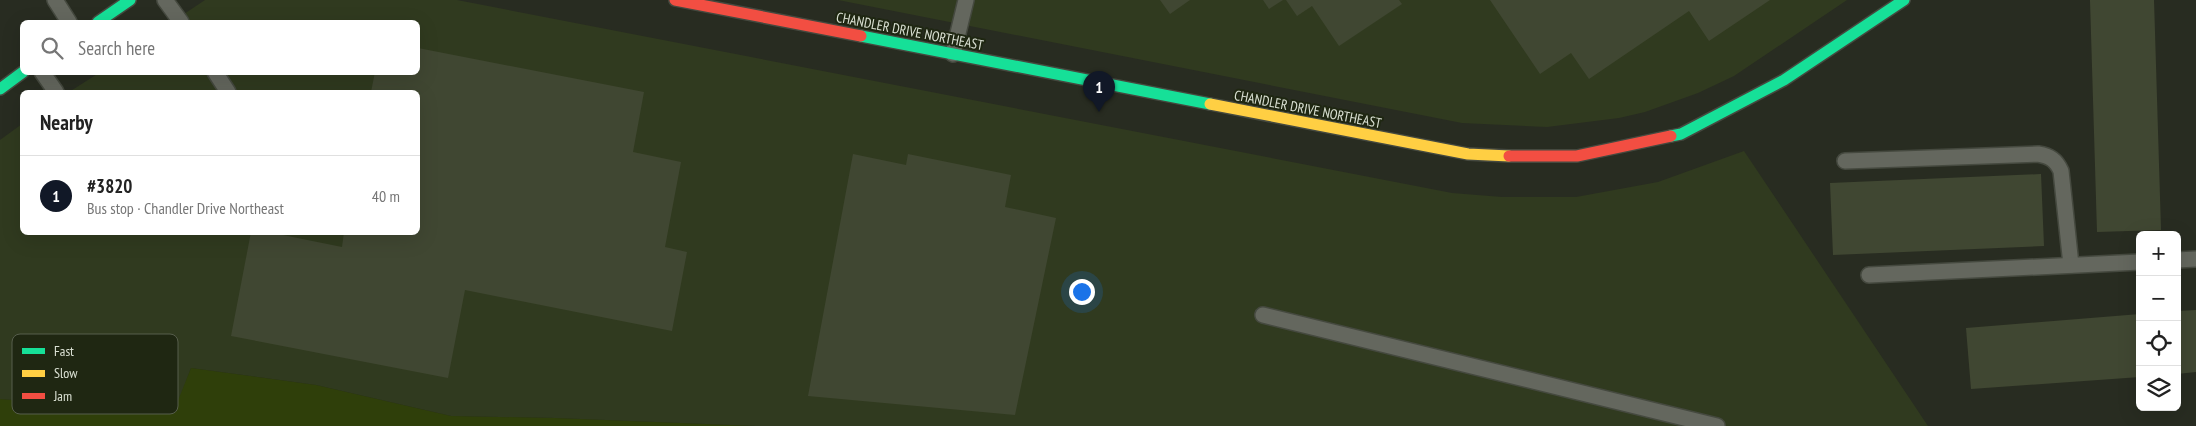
<!DOCTYPE html>
<html lang="en">
<head>
<meta charset="utf-8">
<style>
  :root { --surface:#fff; --page:#f2f2f2; --text:#222; --muted:#767676; --line:#e0e0e0; --accent:#111827 }
  body { margin:0; font-family:"PT Sans Narrow",sans-serif; background:var(--page); color:var(--text) }
  .controls { position:absolute; right:15px; bottom:15px; display:grid; overflow:hidden; border-radius:8px; box-shadow:0 5px 20px #0002 }
  .controls button { width:45px; height:45px; display:grid; place-items:center; padding:0; border:0; border-bottom:1px solid var(--line); background:var(--surface); color:var(--text); font:25px sans-serif }
  .you { position:absolute; left:1081px; top:291px; width:18px; height:18px; margin:-12px; border:4px solid #fff; border-radius:50%; background:#1a73e8; box-shadow:0 0 0 8px #1a73e833 }
  .badge { display:grid; place-items:center; width:32px; height:32px; border-radius:50%; background:var(--accent); color:#fff; font-size:16px; font-weight:700 }
  .pin { position:absolute; translate:-50% -41px; filter:drop-shadow(0 1px 2px #0008) }
  .pin::after { content:''; position:absolute; top:26px; width:18px; height:15px; background:inherit; clip-path:polygon(0 0,100% 0,50% 100%) }
  .list { margin:0; padding:0; list-style:none }
  h2 { display:flex; justify-content:space-between; align-items:center; height:65px; margin:0; padding:0 20px; font-size:21px }
  h2 small { font-size:16px; font-weight:400; color:var(--muted) }
  .list li { display:grid; grid-template-columns:32px 1fr auto; gap:15px; align-items:center; box-sizing:border-box; height:80px; padding:0 20px; border-top:1px solid var(--line) }
  .list b { display:block; font-size:19px; white-space:nowrap }
  .list p { margin:0; font-size:16px; white-space:nowrap; color:var(--muted) }
  .list em { font-size:16px; font-style:normal; color:var(--muted) }
  .icon { flex:none; width:28px; height:28px; fill:none; stroke:currentColor; stroke-width:2; stroke-linecap:round; stroke-linejoin:round }
  .map { position:relative; flex:none; width:2196px; height:426px; overflow:hidden }
  .search { position:absolute; background:var(--surface); box-shadow:0 5px 20px #0002; left:20px; top:20px; width:400px; height:55px; display:flex; align-items:center; gap:12px; box-sizing:border-box; padding:0 18px; border-radius:8px; color:var(--muted); font-size:19px }
  .panel { position:absolute; background:var(--surface); box-shadow:0 5px 20px #0002; left:20px; top:90px; width:400px; height:145px; border-radius:8px }
  .map>svg:first-child { display:block }
  .built { fill:#303a1f }
  .green { fill:#2f3f0a }
  .building { fill:#404732 }
  .lines { fill:none; stroke-linecap:round; stroke-linejoin:round }
  .lane-casing { stroke:#45493f; stroke-width:18 }
  .fast-casing { stroke:#45493f; stroke-width:14 }
  .slow-casing { stroke:#45493f; stroke-width:14 }
  .jam-casing { stroke:#45493f; stroke-width:14 }
  .lane { stroke:#64675e; stroke-width:15 }
  .fast { stroke:#16e098; stroke-width:11 }
  .slow { stroke:#ffcf43; stroke-width:11 }
  .jam { stroke:#f24e42; stroke-width:11 }
  .labels { text-anchor:middle; dominant-baseline:central; stroke-width:4; stroke-linejoin:round; paint-order:stroke }
  .street-label { font-size:14px; fill:#dae0d3; stroke:#1f2712 }
  .key { fill:#1f2712; stroke:#575e4c; stroke-width:1 }
  .key-label { font-size:14px; fill:#dae0d3 }
</style>
</head>
<body>
<div class="map">
<svg width="2196" height="426" viewBox="0 0 2196 426">
  <rect width="100%" height="100%" fill="#282c21"/>
  <g class="built">
    <polygon points="205,0 457,0 1452,193 1502,197 1576,197 1658,182 1744,151 1928,426 755,426 555,418 451,416 316,385 191,368 178,403 51,403 0,399 0,140 22,124 22,232 418,232 418,92 69,92 99,73 418,72 418,22 172,22"/>
    <polygon points="838,0 1847,0 1734,76 1698,93 1645,112 1619,118 1547,127 1462,123"/>
  </g>
  <polygon class="green" points="191,368 316,385 451,416 555,418 755,426 0,426 0,399 51,403 177,403"/>
  <g class="building">
    <polygon points="1160,0 1190,0 1170,14"/>
    <polygon points="1263,0 1283,0 1269,9"/>
    <polygon points="1286,0 1399,0 1402,4 1339,46 1312,6 1297,16"/>
    <polygon points="1490,0 1770,0 1709,41 1689,11 1589,79 1571,53 1540,74"/>
    <polygon points="2090,0 2154,0 2161,230 2097,232"/>
    <polygon points="418,48 644,92 633,152 681,162 665,247 687,252 672,331 465,290 448,378 231,336 251,232 268,232 342,247 344,232 418,232 418,92 371,92 375,72 418,72"/>
    <polygon points="853,154 906,165 908,154 1011,175 1005,207 1056,218 1015,415 808,396"/>
    <polygon points="2041,174 2044,246 1833,255 1830,183"/>
    <polygon points="2196,310 2196,372 2177,374 2177,311"/>
    <polygon points="2140,314 2140,377 1971,389 1966,328"/>
  </g>
  <g class="lines">
    <defs>
      <g id="lane">
        <polyline points="55,0 69,22"/>
        <polyline points="165,0 181,22"/>
        <polyline points="953,54 966,0"/>
        <polyline points="42,72 56,92"/>
        <polyline points="215,72 228,92"/>
        <path d="M1845 161 2038 154C2050 156 2056 160 2061 171L2071 265"/>
        <polyline points="2177,260 2196,259"/>
        <polyline points="1869,275 2140,262"/>
        <polyline points="1263,315 1717,426"/>
      </g>
      <g id="fast">
        <polyline points="98,22 130,0"/>
        <polyline points="861,36 1210,104"/>
        <polyline points="0,89 23,72"/>
        <polyline points="1671,136 1681,134 1784,80 1904,0"/>
      </g>
      <polyline id="slow" points="1210,104 1468,154 1509,156"/>
      <g id="jam">
        <polyline points="675,0 861,36"/>
        <polyline points="1509,156 1577,156 1671,136"/>
      </g>
    </defs>
    <use href="#lane" class="lane-casing"/>
    <use href="#fast" class="fast-casing"/>
    <use href="#slow" class="slow-casing"/>
    <use href="#jam" class="jam-casing"/>
    <use href="#lane" class="lane"/>
    <use href="#fast" class="fast"/>
    <use href="#slow" class="slow"/>
    <use href="#jam" class="jam"/>
  </g>
  <g class="labels">
    <g class="street-label">
      <text transform="translate(910 31) rotate(11)">CHANDLER DRIVE NORTHEAST</text>
      <text transform="translate(1308 109) rotate(11)">CHANDLER DRIVE NORTHEAST</text>
    </g>
  </g>
  <rect x="12" y="334" width="166" height="80" rx="8" class="key"/>
  <rect x="22" y="348" width="23" height="6" fill="#16e098"/>
  <rect x="22" y="370" width="23" height="7" fill="#ffcf43"/>
  <rect x="22" y="393" width="23" height="6" fill="#f24e42"/>
  <g class="key-label">
    <text x="54" y="356">Fast</text>
    <text x="54" y="378">Slow</text>
    <text x="54" y="401">Jam</text>
  </g>
</svg>
<div class="controls">
<button>+</button>
<button>−</button>
<button><svg class="icon" aria-label="locate" viewBox="0 0 24 24"><circle cx="12" cy="12" r="6"/><path d="M12 2v4M12 18v4M2 12h4M18 12h4"/></svg></button>
<button><svg class="icon" aria-label="layers" viewBox="0 0 24 24"><path d="M12 4l9 5-9 5-9-5zM3 14l9 5 9-5"/></svg></button>
</div>
<div class="you"></div>
<div class="pin badge" style="left:1099px;top:112px">1</div>
<div class="search"><svg class="icon" aria-label="search" viewBox="0 0 24 24"><circle cx="10" cy="10" r="6"/><path d="M15 15l6 6"/></svg>Search here</div>
<section class="panel">
<h2>Nearby<small></small></h2>
<ul class="list">
<li><span class="badge">1</span><div><b>#3820</b><p>Bus stop · Chandler Drive Northeast</p></div><em>40 m</em></li>
</ul>
</section>
</div>
</body>
</html>
